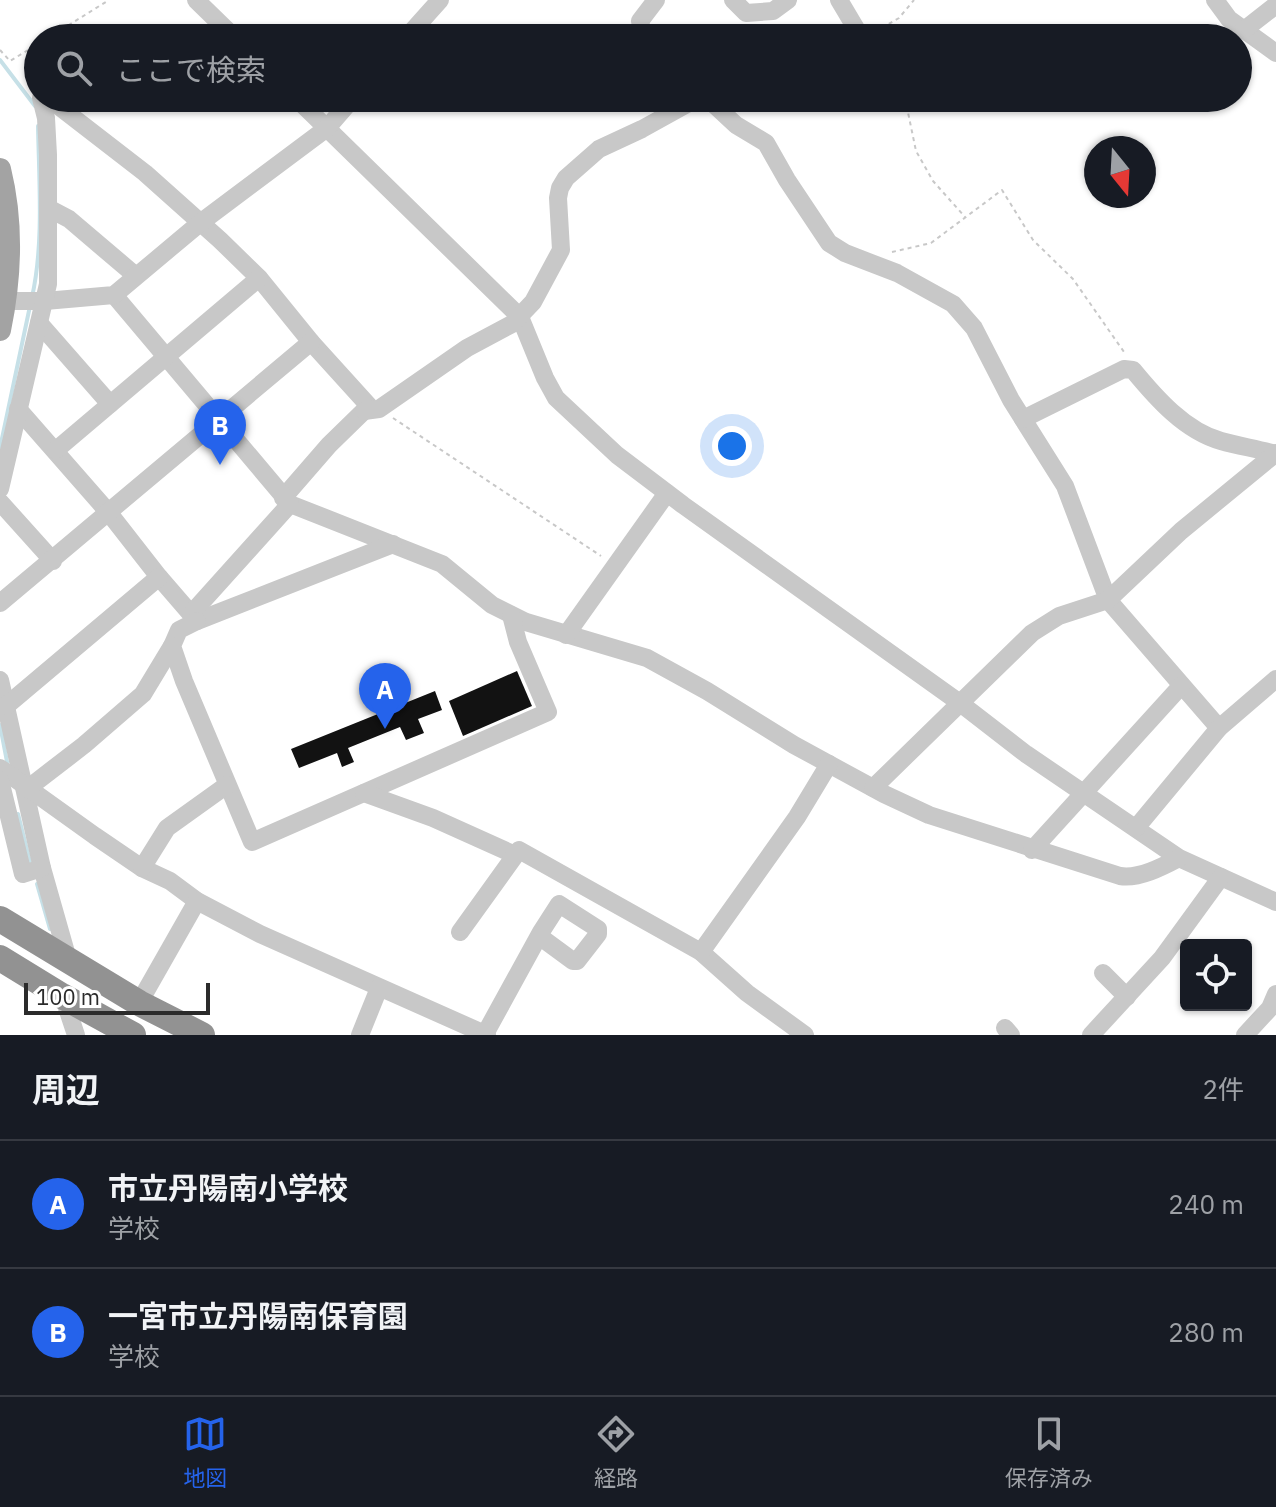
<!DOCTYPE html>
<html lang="ja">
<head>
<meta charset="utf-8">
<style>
  :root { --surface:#171b24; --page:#20242c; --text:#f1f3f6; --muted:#9ea1a6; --line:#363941; --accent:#2563eb }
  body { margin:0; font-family:"IBM Plex Sans","Noto Sans JP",sans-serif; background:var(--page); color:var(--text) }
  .controls { position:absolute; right:24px; bottom:24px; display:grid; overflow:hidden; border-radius:8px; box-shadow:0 2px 6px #0004 }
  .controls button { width:72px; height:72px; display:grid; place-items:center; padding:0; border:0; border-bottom:2px solid var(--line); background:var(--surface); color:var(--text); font:40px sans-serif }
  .compass { position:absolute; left:1084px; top:136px; width:72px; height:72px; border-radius:50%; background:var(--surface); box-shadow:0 2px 6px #0004; rotate:162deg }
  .scale { position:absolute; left:24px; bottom:20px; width:186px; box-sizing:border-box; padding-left:8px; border:4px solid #2b2b2b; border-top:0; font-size:22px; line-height:28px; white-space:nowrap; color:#2b2b2b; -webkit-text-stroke:6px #fff; paint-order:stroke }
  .you { position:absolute; left:732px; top:446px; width:28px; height:28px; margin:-20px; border:6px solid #fff; border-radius:50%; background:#1a73e8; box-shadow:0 0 0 12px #1a73e833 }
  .badge { display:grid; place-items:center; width:52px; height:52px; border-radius:50%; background:var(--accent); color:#fff; font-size:26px; font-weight:700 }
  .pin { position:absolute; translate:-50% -66px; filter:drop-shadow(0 2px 4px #0008) }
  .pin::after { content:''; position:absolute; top:42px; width:28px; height:24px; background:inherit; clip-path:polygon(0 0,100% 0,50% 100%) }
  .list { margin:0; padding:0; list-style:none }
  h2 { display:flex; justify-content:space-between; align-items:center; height:104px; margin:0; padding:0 32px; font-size:34px }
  h2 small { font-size:26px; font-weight:400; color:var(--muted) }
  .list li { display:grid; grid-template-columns:52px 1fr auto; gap:24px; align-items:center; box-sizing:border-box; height:128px; padding:0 32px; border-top:2px solid var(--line) }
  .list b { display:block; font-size:30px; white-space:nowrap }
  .list p { margin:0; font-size:26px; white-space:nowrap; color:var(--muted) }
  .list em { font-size:26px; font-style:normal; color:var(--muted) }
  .icon { flex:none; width:44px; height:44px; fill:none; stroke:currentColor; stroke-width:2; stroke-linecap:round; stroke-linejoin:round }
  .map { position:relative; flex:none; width:1276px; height:1035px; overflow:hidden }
  .search { position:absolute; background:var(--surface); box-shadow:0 2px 6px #0004; left:24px; right:24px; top:24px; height:88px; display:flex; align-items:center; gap:20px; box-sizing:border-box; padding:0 28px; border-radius:44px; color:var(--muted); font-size:30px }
  .sheet { height:360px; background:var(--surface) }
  nav { display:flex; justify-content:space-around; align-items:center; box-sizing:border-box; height:112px; border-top:2px solid var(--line); background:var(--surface); font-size:22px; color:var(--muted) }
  nav a { display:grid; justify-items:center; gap:4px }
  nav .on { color:var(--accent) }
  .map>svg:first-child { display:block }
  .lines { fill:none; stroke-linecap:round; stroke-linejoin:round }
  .stream { stroke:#c6e0e7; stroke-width:4 }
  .building { fill:#121212 }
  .path { stroke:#c8c8c8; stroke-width:2; stroke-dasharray:4 4; stroke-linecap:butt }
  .minor { stroke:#c8c8c8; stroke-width:18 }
  .major { stroke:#a3a3a3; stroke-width:22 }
  .highway { stroke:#929292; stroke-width:26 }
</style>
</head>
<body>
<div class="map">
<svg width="1276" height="1035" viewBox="0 0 1276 1035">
  <rect width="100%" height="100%" fill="#fff"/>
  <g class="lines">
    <g class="stream">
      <polyline points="0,60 35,106"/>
      <path d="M32 297C44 244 39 181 38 126"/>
      <polyline points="0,448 30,306"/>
      <polyline points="0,725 8,767"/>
      <polyline points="18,814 30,862"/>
      <polyline points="37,884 50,929"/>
    </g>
  </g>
  <g class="building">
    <polygon points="517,671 532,706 463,736 449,701"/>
    <polygon points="435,691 442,710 418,719 424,733 406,740 400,727 348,748 354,762 342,767 337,753 299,768 291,749"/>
  </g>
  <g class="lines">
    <g class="path">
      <polyline points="875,32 899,18 914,0"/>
      <polyline points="48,38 109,0"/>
      <polyline points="0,50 10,61 38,44"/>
      <polyline points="905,98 916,151 933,181 965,217"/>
      <polyline points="892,252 931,243 1002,190 1033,240 1073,279 1124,352"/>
      <polyline points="393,418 601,556"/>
    </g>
    <g class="minor">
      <polyline points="196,0 235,38"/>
      <polyline points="733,0 746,13 773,11 788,0"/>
      <polyline points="839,0 861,37 860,38"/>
      <polyline points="1215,0 1229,19 1276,53"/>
      <polyline points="1244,30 1276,5"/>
      <polyline points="406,38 440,0"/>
      <polyline points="644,38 640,21 656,0"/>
      <polyline points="48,98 145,173 220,240 259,278 311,342 369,406 329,445 283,498"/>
      <polyline points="296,98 520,317 545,378 556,398 617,455 683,505 960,703 1026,754 1179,858 1276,902"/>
      <polyline points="707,98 736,125 766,143 787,180 829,243 845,253 897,273 953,304 974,328 1011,400 1065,486 1108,600 1219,728"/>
      <polyline points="50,209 69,219 136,276"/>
      <path d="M114 295 290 504 442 564 492 605 526 622 647 658 707 691 794 745 884 794 929 815 1120 876C1139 879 1162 867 1179 858"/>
      <polyline points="0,301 45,301 114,295 200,223 327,128 353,98"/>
      <polyline points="39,323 110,404"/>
      <polyline points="18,409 109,513 159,577 197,621 393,544"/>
      <polyline points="364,411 379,409 467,348 512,324 533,302 561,250 558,198 560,188 566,178 599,149 642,129 698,98"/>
      <path d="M1023 419 1124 369 1133 370C1156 398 1185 431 1221 441 1239 446 1258 449 1276 454"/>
      <polyline points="56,450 259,278"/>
      <polyline points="0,489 48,284 48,155 46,118 41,98"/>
      <polyline points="0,502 53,561"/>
      <polyline points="0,603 311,342"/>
      <polyline points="191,614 290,504"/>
      <polyline points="197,621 179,630 172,646 184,681 252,842 548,712 518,642 511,615"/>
      <polyline points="566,635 667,493"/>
      <polyline points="0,680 42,868 69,963"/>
      <polyline points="6,706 159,577"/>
      <polyline points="0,768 95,836 142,868 170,881 197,901 260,934 487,1035"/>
      <polyline points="0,780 23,874 42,868"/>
      <polyline points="873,788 1032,633 1059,616 1108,600 1181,531 1276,453"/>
      <polyline points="27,789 84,745 143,694 172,646"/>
      <polyline points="364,793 433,818 515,855"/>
      <polyline points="1136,828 1219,728 1276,679"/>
      <polyline points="1032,850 1181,686"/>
      <polyline points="142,868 167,828 227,785"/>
      <polyline points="460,932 519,850 701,952 747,993 805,1035"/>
      <polyline points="701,952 797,817 829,764"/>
      <polyline points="1103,973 1127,997"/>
      <polyline points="139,1003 197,901"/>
      <polyline points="67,1008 76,1035"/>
      <polyline points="1005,1028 1011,1035"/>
      <polyline points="485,1034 541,932 559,904 598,929 598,934 577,961 573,961 539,936"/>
      <polyline points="360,1035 379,988"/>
      <polyline points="1091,1035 1162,958 1221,877"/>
      <polyline points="1245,1035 1270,1008 1276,994"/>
    </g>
    <path class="major" d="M0 169C13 222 11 277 0 330"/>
    <g class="highway">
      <polyline points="0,919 139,1003 202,1035"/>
      <polyline points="0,958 62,996 133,1035"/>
    </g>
  </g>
</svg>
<div class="controls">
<button><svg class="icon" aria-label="locate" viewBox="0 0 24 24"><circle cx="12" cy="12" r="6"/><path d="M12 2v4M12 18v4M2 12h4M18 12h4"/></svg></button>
</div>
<svg class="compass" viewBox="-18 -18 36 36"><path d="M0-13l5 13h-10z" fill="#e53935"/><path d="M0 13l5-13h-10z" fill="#9ea1a6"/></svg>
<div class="scale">100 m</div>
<div class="you"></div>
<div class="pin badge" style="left:385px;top:729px">A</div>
<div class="pin badge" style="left:220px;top:465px">B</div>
<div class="search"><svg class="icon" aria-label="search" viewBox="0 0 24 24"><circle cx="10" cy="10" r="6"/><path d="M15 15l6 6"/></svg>ここで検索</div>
</div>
<section class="sheet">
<h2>周辺<small>2件</small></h2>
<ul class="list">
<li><span class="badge">A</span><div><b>市立丹陽南小学校</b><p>学校</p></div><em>240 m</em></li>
<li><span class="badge">B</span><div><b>一宮市立丹陽南保育園</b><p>学校</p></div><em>280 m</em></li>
</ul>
</section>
<nav>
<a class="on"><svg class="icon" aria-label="map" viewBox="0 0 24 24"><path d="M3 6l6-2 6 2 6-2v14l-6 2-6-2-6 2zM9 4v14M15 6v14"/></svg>地図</a>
<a><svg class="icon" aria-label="directions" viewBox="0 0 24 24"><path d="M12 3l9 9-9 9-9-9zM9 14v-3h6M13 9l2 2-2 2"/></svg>経路</a>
<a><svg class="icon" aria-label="saved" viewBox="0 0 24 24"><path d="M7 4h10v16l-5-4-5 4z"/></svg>保存済み</a>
</nav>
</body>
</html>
